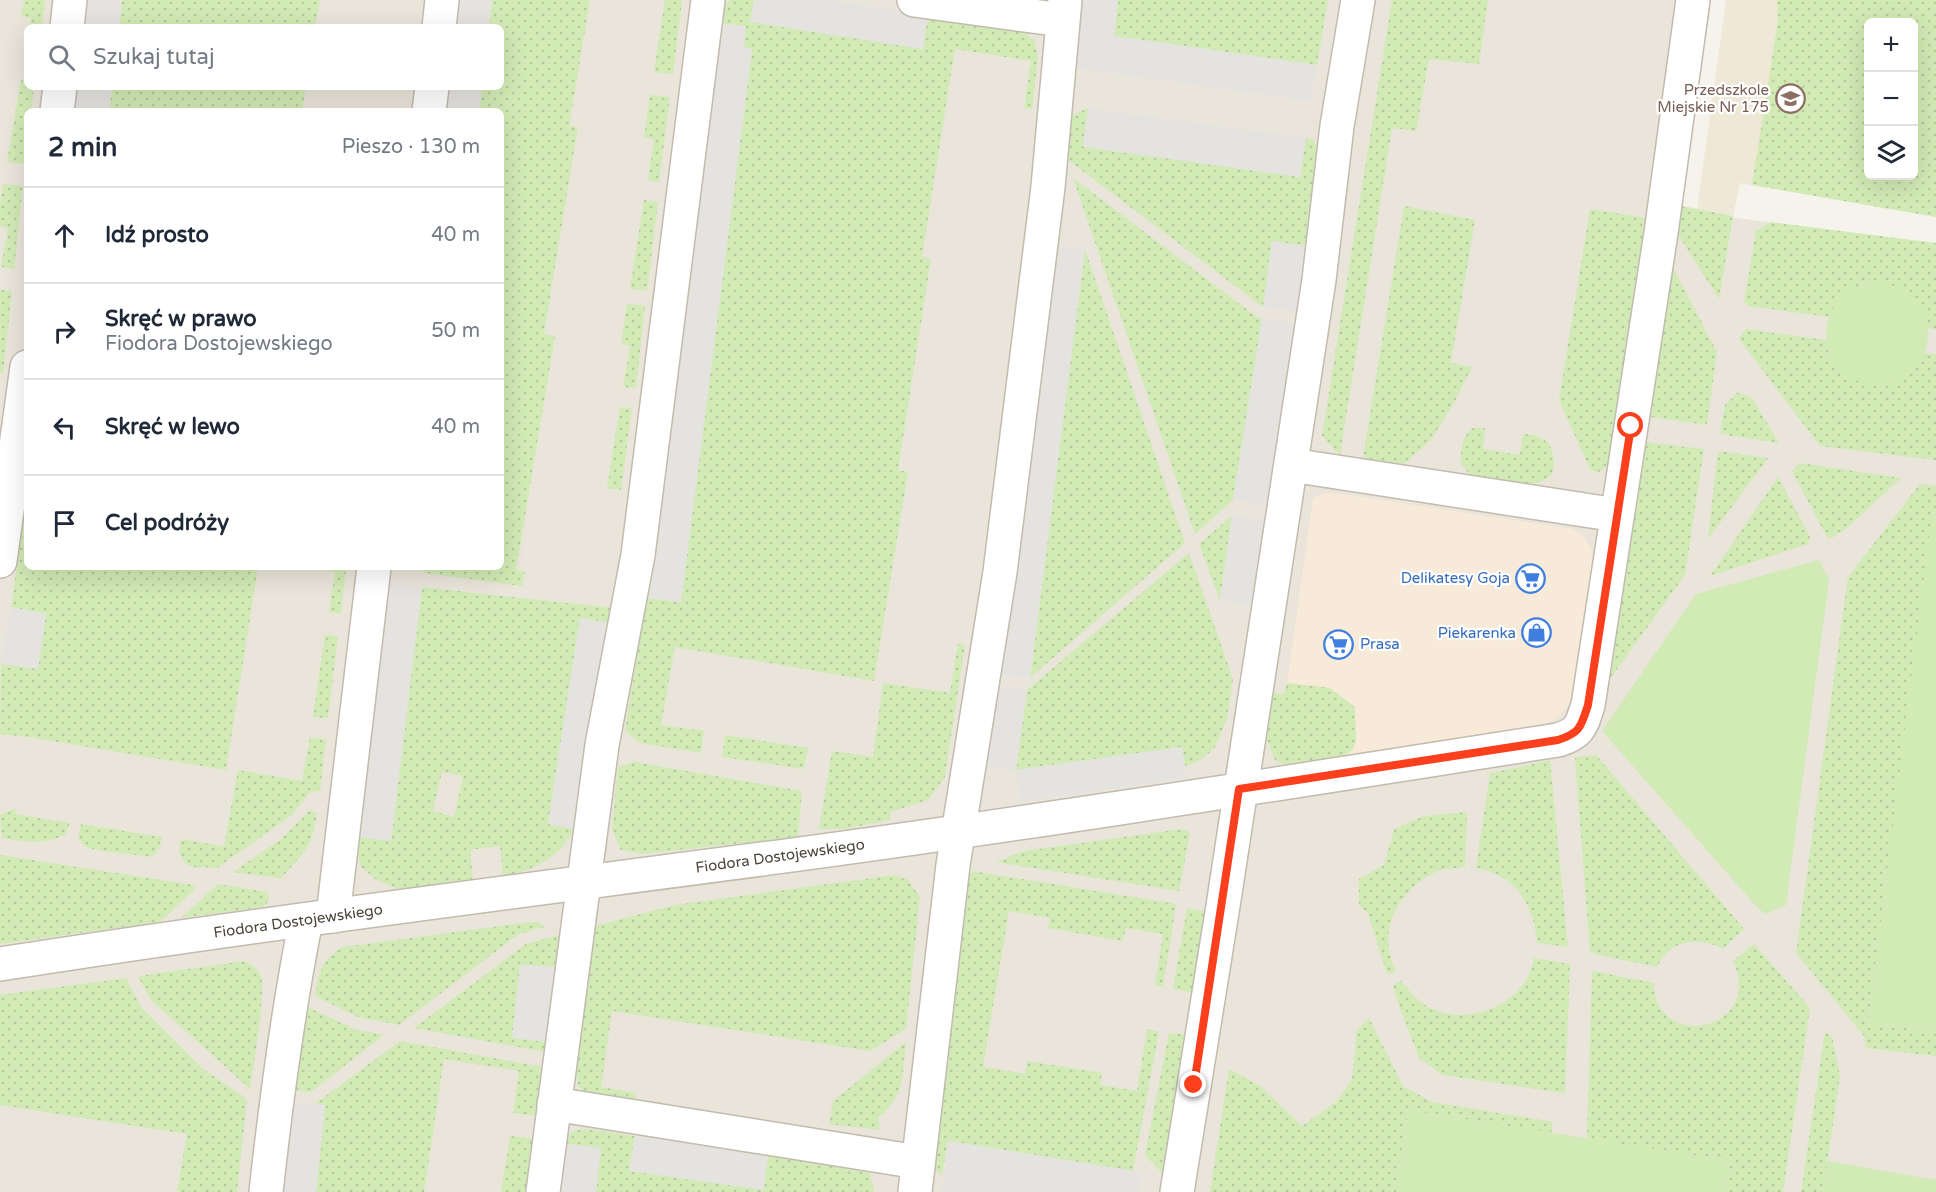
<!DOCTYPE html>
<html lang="pl">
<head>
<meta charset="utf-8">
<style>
  :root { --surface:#fff; --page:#f6f6f7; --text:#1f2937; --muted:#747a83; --line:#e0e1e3 }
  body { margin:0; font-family:"Varela Round",sans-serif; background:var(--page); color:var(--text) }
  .controls { position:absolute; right:18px; top:18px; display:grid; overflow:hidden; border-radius:9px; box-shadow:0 6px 24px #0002 }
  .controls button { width:54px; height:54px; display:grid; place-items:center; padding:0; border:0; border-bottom:2px solid var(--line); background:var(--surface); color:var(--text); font:30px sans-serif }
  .stop { position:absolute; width:18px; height:18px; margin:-14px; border:4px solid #fc3f1d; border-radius:50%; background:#fff }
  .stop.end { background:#fc3f1d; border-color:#fff; box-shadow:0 2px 6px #0008 }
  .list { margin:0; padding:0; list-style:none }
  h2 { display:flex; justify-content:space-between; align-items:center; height:78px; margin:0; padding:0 24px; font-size:26px }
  h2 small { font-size:20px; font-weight:400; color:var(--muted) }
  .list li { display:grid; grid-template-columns:39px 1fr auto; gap:18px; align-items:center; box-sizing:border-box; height:96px; padding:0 24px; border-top:2px solid var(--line) }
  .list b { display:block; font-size:22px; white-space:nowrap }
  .list p { margin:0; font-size:20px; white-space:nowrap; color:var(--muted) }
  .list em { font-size:20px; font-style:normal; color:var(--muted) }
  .icon { flex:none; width:33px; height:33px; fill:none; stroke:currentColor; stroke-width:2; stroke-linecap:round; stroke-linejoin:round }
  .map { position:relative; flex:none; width:1936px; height:1192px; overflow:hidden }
  .search { position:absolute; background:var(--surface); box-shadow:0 6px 24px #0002; left:24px; top:24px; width:480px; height:66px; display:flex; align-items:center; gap:15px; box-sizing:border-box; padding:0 21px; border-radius:9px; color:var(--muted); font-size:22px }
  .panel { position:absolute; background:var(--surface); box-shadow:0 6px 24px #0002; left:24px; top:108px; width:480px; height:462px; border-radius:9px }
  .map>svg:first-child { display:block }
  .residential { fill:#eae5da; fill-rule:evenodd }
  .commercial { fill:#f7ead8 }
  .education { fill:#efe8d6; fill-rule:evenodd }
  .grass { fill:url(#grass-dots); fill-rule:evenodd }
  .garden { fill:#d2eab5 }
  .parking { fill:#e5e3e0 }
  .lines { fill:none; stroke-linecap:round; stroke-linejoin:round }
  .street-casing { stroke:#c2bbae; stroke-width:36 }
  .street { stroke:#fff; stroke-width:33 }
  .route { stroke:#fc3f1d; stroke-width:8 }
  .labels { text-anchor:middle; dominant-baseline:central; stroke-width:4.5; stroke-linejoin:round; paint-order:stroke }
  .education-label { font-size:15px; fill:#785e54; stroke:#fff; text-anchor:end }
  .shop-label { font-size:15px; fill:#366cbe; stroke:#fff; text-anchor:end }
  .street-label { font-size:15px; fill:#4b4439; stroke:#fff }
</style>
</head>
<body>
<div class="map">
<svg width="1936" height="1192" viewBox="0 0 1936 1192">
  <defs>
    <pattern id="grass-dots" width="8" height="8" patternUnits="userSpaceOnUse" patternTransform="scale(1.5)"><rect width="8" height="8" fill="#d2eab5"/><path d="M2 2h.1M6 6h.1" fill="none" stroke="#b6ca9c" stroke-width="1.8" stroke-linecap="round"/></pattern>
  </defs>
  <rect width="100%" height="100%" fill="#f6f3ec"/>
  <path class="residential" d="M0 0H1708L1678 210 1936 245V1192H0ZM27 27H501V87H27ZM27 111H501V567H27Z"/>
  <polygon class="commercial" points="1325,493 1342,494 1573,529 1584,536 1591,549 1595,564 1570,700 1566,709 1554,720 1528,733 1290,767 1275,760 1266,738 1273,692 1283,695 1287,683 1313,498"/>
  <path class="education" d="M1726 0H1936V217L1740 183 1733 216 1697 210ZM1868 22H1914V176H1868Z"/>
  <g class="grass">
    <polygon points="24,0 45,0 42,27 29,27 31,18 21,16"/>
    <polygon points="122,0 320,0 315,27 119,27"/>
    <polygon points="492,0 590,0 569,126 578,127 544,334 555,336 516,570 525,571 522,586 424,573 424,567 501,567 501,111 479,111 482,87 501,87 501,27 489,27"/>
    <polygon points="665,0 682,0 673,74 654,72"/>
    <polygon points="729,0 754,0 751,22 923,49 928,15 1023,30 1034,40 1038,56 1032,109 1024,108 1031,61 955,49 922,257 931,259 898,470 908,472 874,681 675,647 661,725 704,731 701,753 640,743 625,731 646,598 681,602 752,49 744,47 720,23 723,8"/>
    <polygon points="1118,0 1328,0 1317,65 1114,36"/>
    <polygon points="1392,0 1488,0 1479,64 1429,59 1416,131 1392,128 1340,455 1322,436"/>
    <path d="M1777 0H1936V217L1752 185 1778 21ZM1914 22V176H1868V22Z"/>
    <polygon points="21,80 27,81 27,87 34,87 31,111 27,111 26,164 7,162"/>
    <polygon points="112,87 306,87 302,111 109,111"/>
    <polygon points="650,95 670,97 659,182 648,180 654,139 644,137"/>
    <polygon points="1088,108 1083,146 1300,177 1306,138 1312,139 1320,148 1308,246 1272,242 1263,307 1064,157 1066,133 1073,115"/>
    <polygon points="1073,178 1257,317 1262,319 1233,500 1195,534"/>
    <polygon points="3,184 23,186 14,269 1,267 8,228 0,226 0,206"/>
    <polygon points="644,200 658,202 647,291 630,289"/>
    <polygon points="1404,206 1475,220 1451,363 1472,367 1455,401 1431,440 1404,464 1363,458"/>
    <polygon points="1682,206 1733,216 1719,299 1677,233"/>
    <polygon points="1590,209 1647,218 1609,460 1605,468 1597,473 1590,469 1559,400"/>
    <path d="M1770 222 1936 243V329L1928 328 1922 312 1870 283C1850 288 1838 299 1828 317L1749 306 1744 302 1756 231Z"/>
    <polygon points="1085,249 1185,543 1030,678"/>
    <polygon points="1672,266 1717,352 1707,425 1651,417"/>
    <polygon points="0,290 12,291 3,374 0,373"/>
    <polygon points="627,304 645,306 636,388 623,387 630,346 621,344"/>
    <path d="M1746 329 1826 340 1830 356 1883 385C1902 381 1915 370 1924 353L1936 354V460L1820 446 1739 339Z"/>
    <polygon points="1738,392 1752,398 1779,443 1720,434 1725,405"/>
    <polygon points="620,407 632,408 621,490 607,488"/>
    <path d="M1473 428H1485L1483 449 1520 455 1523 434 1536 435 1549 443C1574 503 1501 480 1470 475L1461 463C1461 449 1461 438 1473 428Z"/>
    <polygon points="1645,442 1704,449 1685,575 1607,683"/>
    <polygon points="1718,451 1768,458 1708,539"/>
    <polygon points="1800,463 1901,478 1846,529 1828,539 1792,471"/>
    <polygon points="1778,477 1810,537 1808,544 1710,576"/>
    <polygon points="1920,484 1936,486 1936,513 1933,512 1868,1023 1936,1032 1936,1056 1866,1048 1864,1036 1796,953 1848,577"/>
    <polygon points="1232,516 1220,600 1199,544"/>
    <polygon points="24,517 27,518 27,567 258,567 226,770 28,737 0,734 1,664 38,668 46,614 11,607"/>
    <polygon points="1189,553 1233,679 1227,719 1214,749 1198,762 1185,766 1182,747 1016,770 1027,690"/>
    <polygon points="326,567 346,567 341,614 329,612 335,572 326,570"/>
    <path d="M422 587 613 608 611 623 580 619 548 824 574 829C559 858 534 871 503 876L500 846 470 850 473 880 400 890 375 879 361 867 357 852 358 837 391 841ZM442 772 463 776 454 817 433 811Z"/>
    <polygon points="325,635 338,636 328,718 313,717"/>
    <polygon points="958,643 965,644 945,777 928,800 890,812 890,820 844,829 819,829 832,751 873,757 883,683 950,693"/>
    <polygon points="1287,683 1330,688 1355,707 1356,741 1353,750 1328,765 1290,767 1275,760 1266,738 1273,692 1283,695"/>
    <polygon points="725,735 808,748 804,769 722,757"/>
    <polygon points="310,738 326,739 320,791 310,792 292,815 217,868 193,867 184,862 179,852 181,839 224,846 238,770 302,781"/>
    <path d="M1596 755 1744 929 1723 949C1698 935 1669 940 1657 967L1590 953 1575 757Z"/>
    <path d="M1550 760 1568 947 1537 943C1534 905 1516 875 1476 868L1490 773Z"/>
    <polygon points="635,762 802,791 798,837 641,854 621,850 612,830 618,767"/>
    <path d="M16 808 15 814 70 823 66 834C47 845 23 842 2 838L0 815Z"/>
    <path d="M309 811 317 812C314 845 303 854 281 878L233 872 281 839Z"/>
    <path d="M1467 812 1465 867C1457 868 1446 868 1438 871 1407 884 1381 919 1390 954 1391 960 1394 966 1396 972L1387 974 1368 913 1359 905V879L1384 865 1394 829 1424 816Z"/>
    <polygon points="81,824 162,837 159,848 153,857 102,851 85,847 78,838"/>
    <polygon points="1182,829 1190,832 1179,891 996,862 1024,851"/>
    <polygon points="0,855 193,885 196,888 160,922 0,944"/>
    <polygon points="972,871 1176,904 1163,987 1155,985 1163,934 1126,928 1123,941 1048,928 1050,918 1009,911 983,1067 1025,1074 1027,1061 1102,1073 1100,1085 1137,1091 1147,1029 1159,1032 1133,1171 948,1141 942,1175 935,1170 933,1163 967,881"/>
    <polygon points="894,875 908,880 920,897 906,1029 870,1051 612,1011 601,1087 636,1093 636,1106 593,1099 578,1086 576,1059 591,927 675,905"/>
    <polygon points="218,884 267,892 269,900 264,907 181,918"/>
    <polygon points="1187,908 1208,912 1195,993 1173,989"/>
    <path d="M530 922H537L544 927 519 934 399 1025 358 1017 315 996C317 974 323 958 343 947Z"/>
    <polygon points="559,935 555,967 520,965 547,1042 545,1052 414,1028 526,944"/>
    <path d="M1754 944 1810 1008 1783 1192H1726L1730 1161 1587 1139 1592 971 1654 983C1655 1053 1765 1031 1733 961Z"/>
    <path d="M1534 958 1570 964 1565 1093 1443 1075 1419 1058 1398 1003 1393 985 1401 981C1410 992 1419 1003 1432 1009 1472 1027 1528 1002 1534 958Z"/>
    <path d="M245 961C252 965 258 969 261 977 266 991 253 1069 250 1089L150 999 138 976Z"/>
    <polygon points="126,978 141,1007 203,1069 247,1099 237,1192 177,1192 187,1134 0,1105 0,995"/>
    <polygon points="303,1005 357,1030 384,1035 311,1092 292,1090"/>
    <polygon points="1369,1018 1403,1086 1432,1102 1553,1122 1551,1133 1408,1110 1396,1192 1210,1192 1229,1069 1260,1086 1302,1126 1336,1102 1352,1080 1357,1030"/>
    <polygon points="1825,1032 1832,1036 1840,1076 1823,1192 1801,1192"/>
    <polygon points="1169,1033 1189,1035 1167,1178 1145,1155"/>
    <polygon points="400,1041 543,1067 537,1116 513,1113 519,1071 444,1059 424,1192 316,1192 325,1105 315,1104"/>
    <path d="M906 1042C902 1076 906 1094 878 1118L880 1130 829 1124 833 1101Z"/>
    <polygon points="586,1129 635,1136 629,1170 764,1189 768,1155 870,1173 874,1192 596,1192 600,1148 566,1144 572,1131"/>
    <polygon points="510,1136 535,1139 529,1192 501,1192"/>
  </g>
  <g class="garden">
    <circle cx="1877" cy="334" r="51"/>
    <polygon points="1932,512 1936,513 1936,1032 1868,1023"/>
    <polygon points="1819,560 1829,580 1786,905 1765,914 1756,906 1602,731 1696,594"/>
    <polygon points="1408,1110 1730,1161 1726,1192 1396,1192"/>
    <polygon points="1828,1161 1936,1180 1936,1192 1823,1192"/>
  </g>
  <g class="parking">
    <polygon points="86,0 122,0 119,27 83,27"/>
    <polygon points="459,0 492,0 489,27 456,27"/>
    <polygon points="754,0 828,0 928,15 923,49 750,22"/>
    <polygon points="1082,0 1118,0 1114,36 1317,65 1310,101 1075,68"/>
    <polygon points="720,23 746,26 744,47 752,49 681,602 646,598"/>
    <polygon points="76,87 112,87 109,111 73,111"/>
    <polygon points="449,87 482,87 479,111 446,111"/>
    <polygon points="1088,108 1306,138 1300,177 1083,147"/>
    <polygon points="1272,241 1308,246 1298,312 1263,307"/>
    <polygon points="1054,245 1085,249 1030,678 999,675"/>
    <polygon points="1262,319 1296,323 1268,506 1233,500"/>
    <polygon points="1232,516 1267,521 1254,605 1220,600"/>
    <polygon points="390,583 422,587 391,841 358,837"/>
    <polygon points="11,607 46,614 38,669 1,664"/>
    <polygon points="580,618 611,623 583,809 574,829 548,824"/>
    <polygon points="997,686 1027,690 1016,770 1182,747 1186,778 1021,802 1016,771 985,766"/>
    <polygon points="520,965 555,967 547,1042 512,1038"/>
    <polygon points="291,1102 325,1105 316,1192 280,1192"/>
    <polygon points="635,1136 768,1155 763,1190 629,1171"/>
    <polygon points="948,1141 1141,1172 1137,1192 941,1192"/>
    <polygon points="566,1144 601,1148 596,1192 560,1192"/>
  </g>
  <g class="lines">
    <defs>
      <g id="street">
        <polyline points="914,0 1062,20"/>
        <polyline points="67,27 70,0"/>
        <polyline points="439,27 442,0"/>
        <polyline points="57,111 60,87"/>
        <polyline points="429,111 432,87"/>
        <polyline points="1291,465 1617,515"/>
        <polyline points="0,561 27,367"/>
        <polyline points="333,916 374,567"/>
        <path d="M0 964C268 922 538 889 807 853 1058 819 1308 779 1558 740 1580 733 1581 727 1588 705L1661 233 1693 0"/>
        <polyline points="554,1104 918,1162"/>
        <path d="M266 1192C276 1101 288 1010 306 920"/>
        <polyline points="543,1192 602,745 638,555 708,0"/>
        <polyline points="915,1192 953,865 1000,572 1048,187 1065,0"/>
        <polyline points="1177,1192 1223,906 1319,280 1337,126 1358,0"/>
      </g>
    </defs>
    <use href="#street" class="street-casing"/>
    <use href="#street" class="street"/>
  </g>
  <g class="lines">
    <path class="route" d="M1194 1085 1239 789 1558 740C1580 733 1581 727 1588 705L1631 426"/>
  </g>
  <defs>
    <symbol id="school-ring" viewBox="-11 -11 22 22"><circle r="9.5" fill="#fff" stroke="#8d6e63" stroke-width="1.5"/><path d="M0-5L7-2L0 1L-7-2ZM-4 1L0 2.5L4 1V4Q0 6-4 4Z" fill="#8d6e63"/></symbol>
    <symbol id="supermarket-ring" viewBox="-11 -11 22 22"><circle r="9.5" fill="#fff" stroke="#3f7fe0" stroke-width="1.5"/><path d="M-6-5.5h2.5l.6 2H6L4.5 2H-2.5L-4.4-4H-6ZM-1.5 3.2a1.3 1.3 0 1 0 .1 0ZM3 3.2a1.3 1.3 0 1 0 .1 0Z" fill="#3f7fe0"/></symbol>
    <symbol id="shop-ring" viewBox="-11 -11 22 22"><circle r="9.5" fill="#fff" stroke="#3f7fe0" stroke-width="1.5"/><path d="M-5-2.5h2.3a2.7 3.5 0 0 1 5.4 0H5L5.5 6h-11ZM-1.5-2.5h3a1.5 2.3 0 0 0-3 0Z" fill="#3f7fe0"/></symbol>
  </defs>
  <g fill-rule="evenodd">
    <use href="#school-ring" x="1774" y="82" width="33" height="33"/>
    <use href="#supermarket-ring" x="1514" y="562" width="33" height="33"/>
    <use href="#shop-ring" x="1520" y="616" width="33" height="33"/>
    <use href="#supermarket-ring" x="1322" y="628" width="33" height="33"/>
  </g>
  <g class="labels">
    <g class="education-label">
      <text x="1769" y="90">Przedszkole<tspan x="1769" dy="17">Miejskie Nr 175</tspan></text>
    </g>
    <g class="shop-label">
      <text x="1510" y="578">Delikatesy Goja</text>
      <text x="1516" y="633">Piekarenka</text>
      <text x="1360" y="644" text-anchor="start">Prasa</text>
    </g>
    <g class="street-label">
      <text transform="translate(780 856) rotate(-8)">Fiodora Dostojewskiego</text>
      <text transform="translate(298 921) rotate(-8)">Fiodora Dostojewskiego</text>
    </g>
  </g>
</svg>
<div class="controls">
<button>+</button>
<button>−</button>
<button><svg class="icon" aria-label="layers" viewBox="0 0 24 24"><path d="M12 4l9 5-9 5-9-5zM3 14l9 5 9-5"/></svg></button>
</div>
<div class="stop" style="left:1631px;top:426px"></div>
<div class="stop end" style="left:1194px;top:1085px"></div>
<div class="search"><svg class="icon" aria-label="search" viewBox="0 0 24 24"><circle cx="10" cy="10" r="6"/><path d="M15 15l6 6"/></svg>Szukaj tutaj</div>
<section class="panel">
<h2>2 min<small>Pieszo · 130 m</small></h2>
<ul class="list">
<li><svg class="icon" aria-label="ahead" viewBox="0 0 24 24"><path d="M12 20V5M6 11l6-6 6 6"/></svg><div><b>Idź prosto</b></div><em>40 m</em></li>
<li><svg class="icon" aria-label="right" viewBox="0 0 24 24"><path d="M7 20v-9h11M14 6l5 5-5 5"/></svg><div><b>Skręć w prawo</b><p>Fiodora Dostojewskiego</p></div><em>50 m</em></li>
<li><svg class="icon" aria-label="left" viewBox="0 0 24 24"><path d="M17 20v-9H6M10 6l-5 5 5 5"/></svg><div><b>Skręć w lewo</b></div><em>40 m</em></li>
<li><svg class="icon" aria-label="arrive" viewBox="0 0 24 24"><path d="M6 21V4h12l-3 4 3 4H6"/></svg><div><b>Cel podróży</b></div></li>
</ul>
</section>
</div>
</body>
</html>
